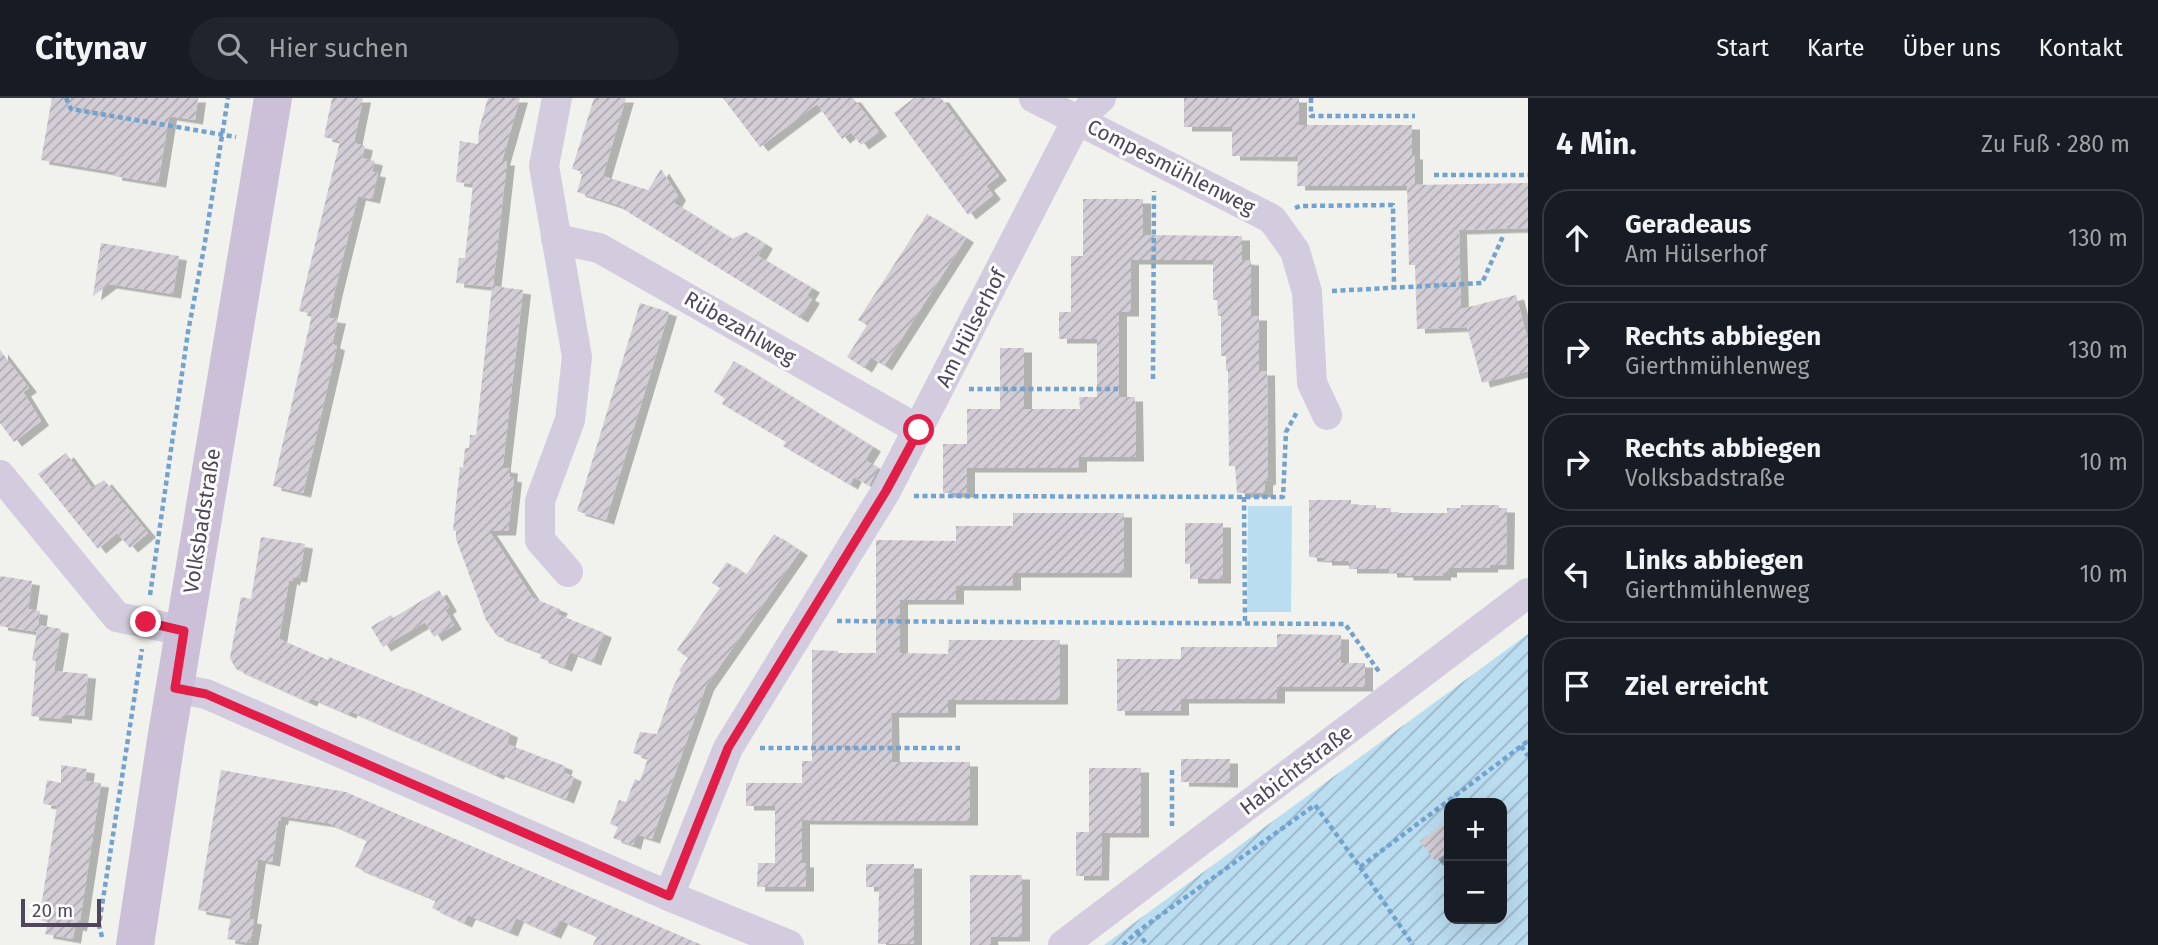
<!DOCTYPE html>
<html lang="de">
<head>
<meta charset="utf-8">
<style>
  :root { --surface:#171b24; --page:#20242c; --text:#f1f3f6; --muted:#9ea1a6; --line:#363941 }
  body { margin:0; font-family:"Fira Sans",sans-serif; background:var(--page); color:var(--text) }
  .controls { position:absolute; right:21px; bottom:21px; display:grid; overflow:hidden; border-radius:14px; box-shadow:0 7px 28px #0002 }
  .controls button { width:63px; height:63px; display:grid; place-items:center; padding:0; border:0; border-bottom:2px solid var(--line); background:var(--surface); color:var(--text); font:35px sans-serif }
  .scale { position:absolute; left:21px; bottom:18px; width:80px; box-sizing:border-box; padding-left:7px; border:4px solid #4f465c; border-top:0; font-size:19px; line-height:24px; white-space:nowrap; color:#4f465c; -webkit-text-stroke:5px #fff; paint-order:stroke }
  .stop { position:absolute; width:21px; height:21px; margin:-16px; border:5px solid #e11d48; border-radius:50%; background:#fff }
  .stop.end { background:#e11d48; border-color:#fff; box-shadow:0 2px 7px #0008 }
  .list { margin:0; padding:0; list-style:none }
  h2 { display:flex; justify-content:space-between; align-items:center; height:91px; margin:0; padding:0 28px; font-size:30px }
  h2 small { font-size:23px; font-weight:400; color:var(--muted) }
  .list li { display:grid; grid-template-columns:46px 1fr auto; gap:21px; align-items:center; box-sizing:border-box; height:98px; margin:0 14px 14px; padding:0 14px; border:2px solid var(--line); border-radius:28px }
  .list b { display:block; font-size:26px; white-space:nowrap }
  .list p { margin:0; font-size:23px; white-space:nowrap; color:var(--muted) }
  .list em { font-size:23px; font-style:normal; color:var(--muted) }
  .icon { flex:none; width:38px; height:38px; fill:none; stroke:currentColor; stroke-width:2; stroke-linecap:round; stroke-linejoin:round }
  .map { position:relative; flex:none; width:1528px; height:847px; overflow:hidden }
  header { display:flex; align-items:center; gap:42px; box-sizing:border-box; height:98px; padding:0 35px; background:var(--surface); border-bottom:2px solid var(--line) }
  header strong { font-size:33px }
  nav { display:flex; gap:38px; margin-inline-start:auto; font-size:24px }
  .search { width:490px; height:63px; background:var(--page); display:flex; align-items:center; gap:18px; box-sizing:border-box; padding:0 24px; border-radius:38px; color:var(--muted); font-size:26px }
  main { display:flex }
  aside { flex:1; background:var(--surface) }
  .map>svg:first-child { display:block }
  .green { fill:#bbddf0 }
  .garden { fill:url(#garden-furrows); fill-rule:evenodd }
  .building { fill:url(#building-hatch); filter:url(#shadow) }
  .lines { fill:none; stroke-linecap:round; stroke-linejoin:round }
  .path { stroke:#72a2ce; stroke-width:4.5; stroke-dasharray:5 3.5; stroke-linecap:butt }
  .minor { stroke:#d3ccde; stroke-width:30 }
  .secondary { stroke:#cbc0d7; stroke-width:38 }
  .route { stroke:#e11d48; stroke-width:9 }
  .labels { text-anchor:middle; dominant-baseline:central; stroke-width:6; stroke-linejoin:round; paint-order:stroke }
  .street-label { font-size:21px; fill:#4f465c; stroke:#fff }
</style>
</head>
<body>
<header>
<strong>Citynav</strong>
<div class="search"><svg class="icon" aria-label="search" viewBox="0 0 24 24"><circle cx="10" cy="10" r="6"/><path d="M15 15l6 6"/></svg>Hier suchen</div>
<nav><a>Start</a><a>Karte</a><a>Über uns</a><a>Kontakt</a></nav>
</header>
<main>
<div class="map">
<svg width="1528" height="847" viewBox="0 0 1528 847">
  <defs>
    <pattern id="garden-furrows" width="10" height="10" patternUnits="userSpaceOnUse" patternTransform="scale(1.75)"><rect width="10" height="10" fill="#bbddf0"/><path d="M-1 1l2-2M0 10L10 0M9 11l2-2" fill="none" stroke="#9ab5c6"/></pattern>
    <pattern id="building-hatch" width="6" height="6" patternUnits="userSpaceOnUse" patternTransform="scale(1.75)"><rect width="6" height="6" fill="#d3ced6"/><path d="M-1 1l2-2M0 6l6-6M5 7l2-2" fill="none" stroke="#aea9b1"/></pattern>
    <filter id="shadow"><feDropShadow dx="8" dy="4.5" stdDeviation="0" flood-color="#0004"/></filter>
  </defs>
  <rect width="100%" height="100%" fill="#f1f1ee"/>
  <polygon class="green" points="1248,408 1292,408 1291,514 1247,514"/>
  <path class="garden" d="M1528 536V847H1104ZM1449 705H1502V821H1449Z"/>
  <g class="building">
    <polygon points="52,0 198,0 195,22 169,18 158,85 114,78 114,74 41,62"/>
    <polygon points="332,0 363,0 354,45 365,48 362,60 375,63 372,74 378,75 372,101 358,98 334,196 329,220 338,221 332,246 337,248 303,395 273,388 312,216 299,213 340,43 324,39"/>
    <polygon points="488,0 520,0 502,63 507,63 493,188 523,192 503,366 503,370 510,371 509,379 514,380 508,433 489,433 533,500 560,511 557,516 604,535 593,563 570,554 564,569 540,560 542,555 497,538 486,522 456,441 456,433 453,432 460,369 463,370 465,350 469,350 470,337 476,337 492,189 456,185 459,160 465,160 473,86 456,84 460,43 478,46 479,31"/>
    <polygon points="594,0 626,0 603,78 648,92 661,71 678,98 674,105 732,141 746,134 765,146 758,158 812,190 807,198 812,201 800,220 623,111 624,109 577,94 583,74 572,71"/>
    <polygon points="723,0 853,0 879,34 861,47 851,34 842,41 817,6 760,49"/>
    <polygon points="914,0 941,0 999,78 986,88 993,97 968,117 894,15"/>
    <polygon points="1184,0 1299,0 1299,27 1412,27 1412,57 1415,57 1415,87 1528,85 1528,130 1459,132 1461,211 1516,197 1528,243 1528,273 1482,285 1467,229 1417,231 1415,167 1409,167 1407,88 1297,88 1298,59 1232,58 1232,29 1184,29"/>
    <polygon points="1083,101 1143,101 1143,137 1242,138 1242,162 1251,163 1251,218 1259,218 1259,273 1267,273 1268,382 1265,383 1265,395 1237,395 1235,368 1229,368 1228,273 1226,272 1226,258 1221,258 1221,218 1218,218 1217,202 1213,202 1213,162 1131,162 1131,214 1119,214 1119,299 1135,299 1136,359 1079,359 1079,370 967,370 967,395 943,395 943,346 967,346 967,311 1000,311 1000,250 1024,250 1024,311 1080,311 1079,299 1097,299 1097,241 1059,241 1059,214 1071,214 1071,158 1083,158"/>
    <polygon points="927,116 966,140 884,268 871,259 864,270 847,259 867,227 858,222"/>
    <polygon points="101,145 179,158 173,196 109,186 93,198"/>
    <polygon points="640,205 669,214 606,422 577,413"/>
    <polygon points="0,252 29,290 23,294 41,323 14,344 0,325"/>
    <polygon points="734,263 873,349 865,362 878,370 869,388 854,379 850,387 783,348 786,344 722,306 725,300 714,294"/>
    <polygon points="66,355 92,390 104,382 148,435 130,450 117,435 98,451 38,376"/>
    <polygon points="1309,402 1351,402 1351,407 1376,407 1376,410 1391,410 1391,415 1447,415 1447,410 1461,410 1461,407 1499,407 1499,410 1507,410 1506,467 1490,467 1490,470 1449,470 1449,475 1443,475 1443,478 1406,478 1405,475 1389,475 1389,471 1349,471 1349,463 1324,463 1324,460 1309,459"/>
    <polygon points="1013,415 1124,415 1124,475 1013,475 1013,488 956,488 956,502 900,502 900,555 948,556 949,542 1060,542 1060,602 948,602 948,615 891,615 892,664 970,664 970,723 802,722 802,765 806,765 806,789 757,789 758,765 775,765 775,708 746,708 746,685 802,685 802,663 812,663 812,552 838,553 838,555 876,555 876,442 956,443 956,428 1013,428"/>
    <polygon points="1185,425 1223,425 1223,481 1190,481 1190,466 1185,466"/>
    <polygon points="774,436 800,453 706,588 652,741 636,736 633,747 613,740 618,729 610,726 619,702 626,704 635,681 640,683 648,660 633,655 640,634 657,636 673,589 681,574 679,573 688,560 677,552 720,490 712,485 727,464 746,477"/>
    <polygon points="261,439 305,446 299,480 293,479 292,483 289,482 279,541 328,562 329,559 409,592 407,590 510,635 507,646 565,668 563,674 574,679 566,701 497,674 496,677 350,613 348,616 311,600 309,604 236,571 230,560 241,499 251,501"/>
    <polygon points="0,478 32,483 28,511 40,513 38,527 61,531 54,573 88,576 84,618 64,616 64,621 31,618 36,563 32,562 37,534 0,528"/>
    <polygon points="439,492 449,509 445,512 454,527 434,539 425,524 383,549 371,529 391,517 393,520"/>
    <polygon points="1277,536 1341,537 1341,565 1365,565 1365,589 1277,589 1277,601 1181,601 1181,613 1117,613 1117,561 1181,561 1181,549 1277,549"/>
    <polygon points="1181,661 1230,661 1230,685 1181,684"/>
    <polygon points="61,667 87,671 85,683 101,685 79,829 75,828 73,841 45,836 48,824 39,822 57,708 43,706 47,682 61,685"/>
    <polygon points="1089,670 1141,670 1141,735 1102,735 1101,778 1076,778 1076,734 1089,734"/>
    <polygon points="221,672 346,694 702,847 593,847 597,838 560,822 553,836 516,820 510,834 468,817 464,825 432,810 436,802 355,769 367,742 328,725 281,718 280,723 278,722 272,764 258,761 249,821 254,822 250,845 227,841 231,818 198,812"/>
    <polygon points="1449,721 1449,753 1435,763 1420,743"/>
    <polygon points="866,766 914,766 914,846 878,846 879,789 866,789"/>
    <polygon points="970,777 1022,777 1022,839 990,839 991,847 970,847"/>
  </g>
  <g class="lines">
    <g class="path">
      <polyline points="66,0 71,11 236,39"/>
      <polyline points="1311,0 1311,18 1415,18"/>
      <polyline points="1434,77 1528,77"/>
      <polyline points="1295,110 1300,108 1393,107 1394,190"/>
      <polyline points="1332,193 1482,185 1504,136"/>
      <polyline points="1153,281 1154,93"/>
      <polyline points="969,291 1118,291"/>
      <polyline points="914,398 1283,399 1286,334 1297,314"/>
      <polyline points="1244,399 1245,525"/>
      <polyline points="150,497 188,234 204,150 228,0"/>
      <polyline points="837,523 1345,526 1380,575"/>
      <polyline points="1521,648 1528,658"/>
      <polyline points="760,650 960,650"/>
      <polyline points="1172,672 1172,731"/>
      <polyline points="1360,769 1413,847"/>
      <polyline points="1137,834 1147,847"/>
      <polyline points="102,839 99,827 142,551"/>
      <polyline points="1123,847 1137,834 1315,707 1360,769 1528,643"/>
    </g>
    <g class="minor">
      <polyline points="557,0 544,68 577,259 570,322 540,403 540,442 568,474"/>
      <polyline points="1034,0 1272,121 1295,153 1307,194 1312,285 1327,317"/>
      <polyline points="556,141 599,150 919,332"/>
      <polyline points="0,377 117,519 184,533"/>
      <polyline points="175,590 206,596 669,798 789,847"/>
      <polyline points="669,798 728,650 886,393 1077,22 1101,0"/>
      <polyline points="1063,847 1528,495"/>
    </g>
    <polyline class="secondary" points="135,847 166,642 273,0"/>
  </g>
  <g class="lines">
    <polyline class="route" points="146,524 184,533 175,590 206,596 669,798 728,650 886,393 919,332"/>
  </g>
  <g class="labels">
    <g class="street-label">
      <text transform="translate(1171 69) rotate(27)">Compesmühlenweg</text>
      <text transform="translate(740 230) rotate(30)">Rübezahlweg</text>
      <text transform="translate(971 230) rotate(-63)">Am Hülserhof</text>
      <text transform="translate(202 423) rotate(-81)">Volksbadstraße</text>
      <text transform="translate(1296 672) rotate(-37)">Habichtstraße</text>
    </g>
  </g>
</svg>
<div class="controls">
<button>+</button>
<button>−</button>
</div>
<div class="scale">20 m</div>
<div class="stop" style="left:919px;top:332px"></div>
<div class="stop end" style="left:146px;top:524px"></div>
</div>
<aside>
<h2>4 Min.<small>Zu Fuß · 280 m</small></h2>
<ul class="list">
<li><svg class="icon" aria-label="ahead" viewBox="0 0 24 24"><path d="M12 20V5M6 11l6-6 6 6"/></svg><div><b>Geradeaus</b><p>Am Hülserhof</p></div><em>130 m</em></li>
<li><svg class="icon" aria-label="right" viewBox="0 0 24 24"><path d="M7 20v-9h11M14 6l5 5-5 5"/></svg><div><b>Rechts abbiegen</b><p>Gierthmühlenweg</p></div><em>130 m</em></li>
<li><svg class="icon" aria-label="right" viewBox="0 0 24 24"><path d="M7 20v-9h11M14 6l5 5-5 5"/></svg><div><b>Rechts abbiegen</b><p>Volksbadstraße</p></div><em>10 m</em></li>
<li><svg class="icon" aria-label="left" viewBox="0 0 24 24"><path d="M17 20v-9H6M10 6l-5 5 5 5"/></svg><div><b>Links abbiegen</b><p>Gierthmühlenweg</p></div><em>10 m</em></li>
<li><svg class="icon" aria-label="arrive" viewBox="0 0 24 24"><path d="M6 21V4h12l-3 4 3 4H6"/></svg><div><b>Ziel erreicht</b></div></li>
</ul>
</aside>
</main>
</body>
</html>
